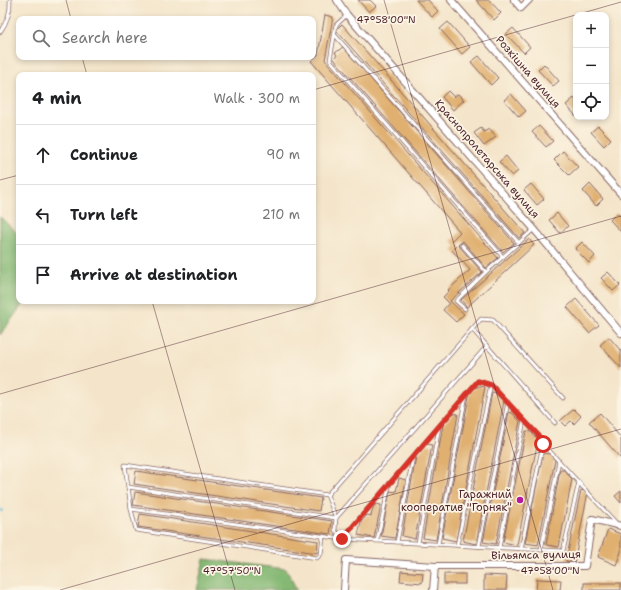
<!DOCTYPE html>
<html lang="en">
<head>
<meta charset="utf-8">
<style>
  :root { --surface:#fff; --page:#f2f2f2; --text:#202124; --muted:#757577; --line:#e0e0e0 }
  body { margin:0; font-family:"Shantell Sans",sans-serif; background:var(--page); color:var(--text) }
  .controls { position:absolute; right:12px; top:12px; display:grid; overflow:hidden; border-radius:8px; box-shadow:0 2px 6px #0003 }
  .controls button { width:36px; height:36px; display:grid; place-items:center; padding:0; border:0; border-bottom:1px solid var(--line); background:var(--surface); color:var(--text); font:20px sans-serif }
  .stop { position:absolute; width:12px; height:12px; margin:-9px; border:3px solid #d93025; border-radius:50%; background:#fff }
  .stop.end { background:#d93025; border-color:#fff; box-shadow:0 1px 4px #0008 }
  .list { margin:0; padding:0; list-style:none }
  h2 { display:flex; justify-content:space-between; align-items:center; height:52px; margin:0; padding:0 16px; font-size:17px }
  h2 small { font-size:13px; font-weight:400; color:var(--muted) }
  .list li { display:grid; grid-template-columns:26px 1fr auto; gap:12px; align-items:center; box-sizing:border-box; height:60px; padding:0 16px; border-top:1px solid var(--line) }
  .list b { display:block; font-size:15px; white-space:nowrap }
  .list em { font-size:13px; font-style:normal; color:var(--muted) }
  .icon { flex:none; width:22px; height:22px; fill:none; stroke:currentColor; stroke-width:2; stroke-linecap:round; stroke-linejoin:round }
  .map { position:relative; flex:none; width:621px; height:590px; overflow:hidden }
  .search { position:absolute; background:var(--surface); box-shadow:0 2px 6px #0003; left:16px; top:16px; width:300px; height:44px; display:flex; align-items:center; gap:10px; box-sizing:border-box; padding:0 14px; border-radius:8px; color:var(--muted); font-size:15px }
  .panel { position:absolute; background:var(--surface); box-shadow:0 2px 6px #0003; left:16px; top:72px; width:300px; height:232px; border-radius:8px }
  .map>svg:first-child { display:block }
  .forest { fill:#84b873; stroke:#676c4f }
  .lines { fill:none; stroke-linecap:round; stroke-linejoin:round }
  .stream { stroke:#61bade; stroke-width:2 }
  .building { fill:#e0b071 }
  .lane-casing { stroke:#866463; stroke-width:4.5 }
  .street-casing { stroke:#866463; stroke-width:8 }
  .lane { stroke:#fff; stroke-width:3 }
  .street { stroke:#fff; stroke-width:6 }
  .route { stroke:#d93025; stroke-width:5 }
  .ticks { fill:none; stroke:#4a1f2b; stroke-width:1; stroke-opacity:0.45 }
  .poi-dot { fill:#b5179e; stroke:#fcf5e5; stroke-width:1.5 }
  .labels { text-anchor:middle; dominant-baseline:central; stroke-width:3.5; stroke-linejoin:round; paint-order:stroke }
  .street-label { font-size:11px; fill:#4a1f2b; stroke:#fcf5e5 }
  .poi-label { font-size:11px; fill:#4a1f2b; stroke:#fcf5e5; text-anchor:end }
  .ticks-label { font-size:10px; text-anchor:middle; fill:#4a1f2b; stroke:#fcf5e5; stroke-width:3.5; stroke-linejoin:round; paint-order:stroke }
</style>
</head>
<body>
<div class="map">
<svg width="621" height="590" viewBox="0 0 621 590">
  <rect width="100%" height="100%" fill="#fcf5e5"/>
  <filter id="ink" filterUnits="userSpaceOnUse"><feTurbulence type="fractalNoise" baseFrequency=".025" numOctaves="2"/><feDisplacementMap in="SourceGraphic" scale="8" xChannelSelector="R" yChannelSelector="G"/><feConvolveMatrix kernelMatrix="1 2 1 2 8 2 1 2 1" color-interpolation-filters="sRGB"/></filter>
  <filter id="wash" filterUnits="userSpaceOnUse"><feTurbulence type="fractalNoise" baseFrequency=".012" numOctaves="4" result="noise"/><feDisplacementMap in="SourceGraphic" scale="16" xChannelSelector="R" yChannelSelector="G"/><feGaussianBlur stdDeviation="0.9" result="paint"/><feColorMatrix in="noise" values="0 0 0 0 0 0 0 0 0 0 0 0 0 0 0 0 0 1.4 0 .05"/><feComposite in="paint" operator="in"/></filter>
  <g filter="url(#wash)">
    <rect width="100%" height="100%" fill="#f4e5ca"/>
    <g class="forest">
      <polygon points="0,217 19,235 19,301 25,301 0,335"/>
      <polygon points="204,559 286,569 297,590 197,590"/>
    </g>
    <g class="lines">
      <polyline class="stream" points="0,510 2,511"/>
    </g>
    <g id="blocks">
      <g class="building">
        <polygon points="358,0 370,0 376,6 369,12"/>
        <polygon points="416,0 428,0 438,11 432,17"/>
        <polygon points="476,0 489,0 501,13 494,20"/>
        <polygon points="325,15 333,17 325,60 498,258 486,268 463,241 458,245 482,272 450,301 464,314 456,322 443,310 449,303 443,297 449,291 448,290 470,270 452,250 456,246 451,241 460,232 311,61 318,55"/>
        <polygon points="448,22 470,47 462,54 440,29"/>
        <polygon points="342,24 525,233 519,238 336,30"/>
        <polygon points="513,28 530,47 524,53 506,34"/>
        <polygon points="343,47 514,243 503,252 334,59 337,55 335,53"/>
        <polygon points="479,56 498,78 491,85 471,62"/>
        <polygon points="544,64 559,81 553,86 538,70"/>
        <polygon points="448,91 454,97 458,94 464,100 453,110 442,97"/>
        <polygon points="511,94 526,111 519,117 504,100"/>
        <polygon points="574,98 576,101 576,116 566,105"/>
        <polygon points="539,126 553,141 546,147 532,132"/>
        <polygon points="598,126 611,139 604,146 591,132"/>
        <polygon points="481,128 484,132 489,129 496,137 484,146 474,133"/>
        <polygon points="563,151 578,167 569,175 554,160"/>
        <polygon points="506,156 518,171 512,176 499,162"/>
        <polygon points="531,184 544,199 537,205 524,190"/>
        <polygon points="590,184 603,199 596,206 583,191"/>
        <polygon points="557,213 568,226 560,233 549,220"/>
        <polygon points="617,213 621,217 621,232 610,220"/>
        <polygon points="529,239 534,245 467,307 461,300"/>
        <polygon points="582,242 595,256 589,263 575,249"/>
        <polygon points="608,272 620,285 613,291 601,278"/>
        <polygon points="576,299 599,325 589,333 567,307"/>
        <polygon points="609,337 621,351 621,368 600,345"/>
        <polygon points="479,386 485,387 456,541 442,538 470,391"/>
        <polygon points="492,393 496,394 504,401 476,544 463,541"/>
        <polygon points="574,409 581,416 574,424 571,421 565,426 560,421"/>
        <polygon points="509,412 512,413 520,421 496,544 483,542"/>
        <polygon points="453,413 458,414 436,540 423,538 443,425"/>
        <polygon points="600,413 621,438 621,459 589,422"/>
        <polygon points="526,431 531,432 538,440 517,545 503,542"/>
        <polygon points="427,444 432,445 415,539 402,536 416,456"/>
        <polygon points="543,453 550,454 555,460 538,545 525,543"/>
        <polygon points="560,470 564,470 572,479 559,547 546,545"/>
        <polygon points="136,471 321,498 319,511 134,484"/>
        <polygon points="399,478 406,480 395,538 381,536 390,491 396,492"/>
        <polygon points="581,490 588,492 574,563 566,561"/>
        <polygon points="621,491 621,503 615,496"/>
        <polygon points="135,492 332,521 330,534 133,505"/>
        <polygon points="376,504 381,505 374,538 358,535 361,522 367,515 371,516 373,508"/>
        <polygon points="140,514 318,541 317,553 138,527"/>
        <polygon points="608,529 621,534 621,552 616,565 598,557"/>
        <polygon points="401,571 423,573 422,583 400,581"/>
        <rect x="444" y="574" width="21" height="10"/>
        <polygon points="484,575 507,576 506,590 484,590"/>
        <polygon points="537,579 561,580 560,590 536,590"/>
        <rect x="584" y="583" width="37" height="7"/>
      </g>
    </g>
  </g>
  <g filter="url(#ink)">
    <use href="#blocks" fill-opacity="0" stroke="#866463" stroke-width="1"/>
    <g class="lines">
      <defs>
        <g id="lane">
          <polyline points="347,15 336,25 330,60 503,257"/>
          <path d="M0 32C7 22 11 12 10 0"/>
          <polyline points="333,33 519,243"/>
          <polyline points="462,245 486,272"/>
          <polyline points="465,309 456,301 486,272 534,229"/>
          <polyline points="472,329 555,423"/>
          <polyline points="487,346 336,518 335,530 342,539 478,381 491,385 538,435 543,444 617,524"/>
          <polyline points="128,487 336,518 327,495 481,319 493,320 563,398"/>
          <polyline points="131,509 342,539 563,551 579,482"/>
          <polyline points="323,536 321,554 317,558 136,530 131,509 125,465 327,495"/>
          <polyline points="377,541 389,486"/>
          <polyline points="397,542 413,457"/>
          <polyline points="418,543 439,427"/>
          <polyline points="438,544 466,395"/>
          <polyline points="457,545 491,385"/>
          <polyline points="479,546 508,402"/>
          <polyline points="499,548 524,420"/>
          <polyline points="521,549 543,444"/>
          <polyline points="541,550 559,461"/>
        </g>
        <g id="street">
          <polyline points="337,0 347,15 534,229 621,333"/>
          <polyline points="451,0 621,194"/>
          <polyline points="514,0 521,8 529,0"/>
          <polyline points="344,590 346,560 435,566 585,566 592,519 621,526"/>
          <polyline points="433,590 435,566"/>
        </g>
      </defs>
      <use href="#lane" class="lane-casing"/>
      <use href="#street" class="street-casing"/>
      <use href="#lane" class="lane"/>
      <use href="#street" class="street"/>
    </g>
  </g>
  <g class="lines" filter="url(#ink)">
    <polyline class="route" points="342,539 478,381 491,385 538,435 543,444"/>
  </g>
  <path class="ticks" d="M66 0 71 19M384 0 553 590M82 57 87 75M313 90 621 2M0 180 19 175M152 301 235 590M0 394 621 216M60 590 621 429"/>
  <circle class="poi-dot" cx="520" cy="500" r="4"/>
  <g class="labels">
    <g class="street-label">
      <text transform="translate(528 72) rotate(49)">Розкішна вулиця</text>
      <text transform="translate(487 159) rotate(49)">Краснопролетарська вулиця</text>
      <text transform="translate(536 555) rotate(-1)">Вільямса вулиця</text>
    </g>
    <g class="poi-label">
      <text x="512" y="494">Гаражний<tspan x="512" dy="13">кооператив "Горняк"</tspan></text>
    </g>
  </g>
  <g class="ticks-label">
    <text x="386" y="23">47°58'00"N</text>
    <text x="232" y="574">47°57'50"N</text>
    <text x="550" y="574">47°58'00"N</text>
  </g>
</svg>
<div class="controls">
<button>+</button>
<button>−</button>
<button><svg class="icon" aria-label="locate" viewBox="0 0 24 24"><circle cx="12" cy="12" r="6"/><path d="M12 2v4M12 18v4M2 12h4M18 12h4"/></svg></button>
</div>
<div class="stop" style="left:543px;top:444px"></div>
<div class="stop end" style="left:342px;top:539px"></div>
<div class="search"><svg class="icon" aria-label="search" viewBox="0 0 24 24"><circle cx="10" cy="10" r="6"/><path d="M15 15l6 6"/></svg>Search here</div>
<section class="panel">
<h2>4 min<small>Walk · 300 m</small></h2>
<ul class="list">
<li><svg class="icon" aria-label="ahead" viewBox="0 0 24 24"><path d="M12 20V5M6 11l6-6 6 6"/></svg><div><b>Continue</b></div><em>90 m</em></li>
<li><svg class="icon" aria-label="left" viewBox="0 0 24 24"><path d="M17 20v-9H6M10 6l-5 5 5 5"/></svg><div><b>Turn left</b></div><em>210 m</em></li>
<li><svg class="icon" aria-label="arrive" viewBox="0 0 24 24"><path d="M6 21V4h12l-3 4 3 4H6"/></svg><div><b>Arrive at destination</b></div></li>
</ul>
</section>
</div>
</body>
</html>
